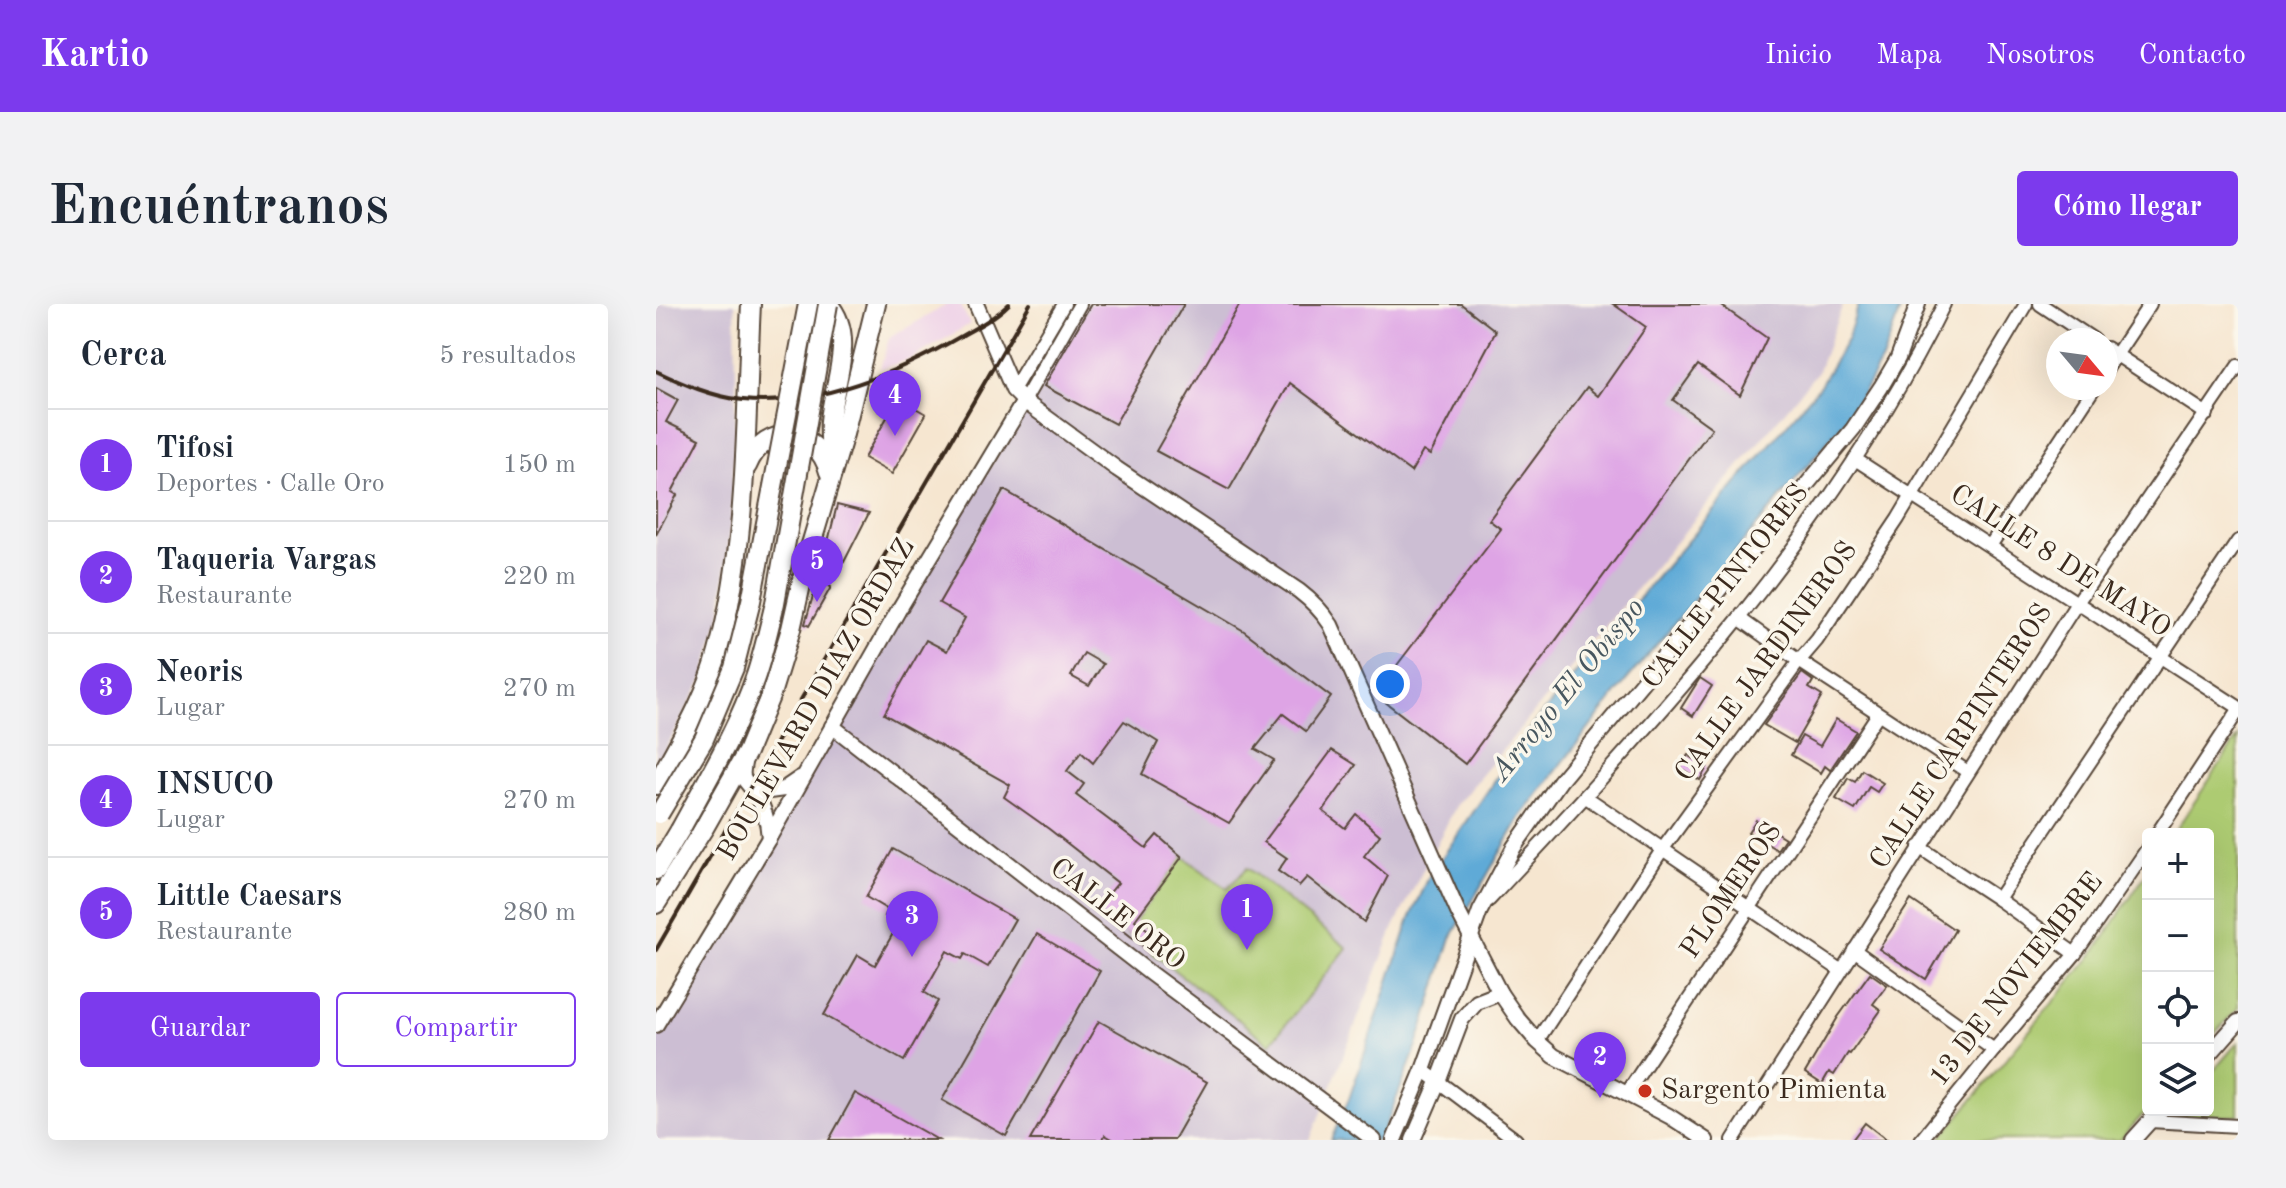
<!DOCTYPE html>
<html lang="es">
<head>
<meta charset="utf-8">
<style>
  :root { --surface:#fff; --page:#f2f2f3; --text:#1f2937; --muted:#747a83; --line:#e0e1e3; --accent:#7c3aed }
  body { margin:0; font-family:"Old Standard TT",serif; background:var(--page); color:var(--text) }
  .controls { position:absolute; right:24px; bottom:24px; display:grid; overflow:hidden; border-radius:8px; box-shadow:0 8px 32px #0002 }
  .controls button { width:72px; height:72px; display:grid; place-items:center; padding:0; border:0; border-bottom:2px solid var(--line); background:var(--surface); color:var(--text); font:40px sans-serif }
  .compass { position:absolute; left:1390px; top:24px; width:72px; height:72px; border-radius:50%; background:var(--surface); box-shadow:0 8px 32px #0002; rotate:119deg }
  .you { position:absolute; left:734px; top:380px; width:28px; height:28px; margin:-20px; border:6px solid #fff; border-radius:50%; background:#1a73e8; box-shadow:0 0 0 12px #1a73e833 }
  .badge { display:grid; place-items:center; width:52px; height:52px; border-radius:50%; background:var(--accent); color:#fff; font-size:26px; font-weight:700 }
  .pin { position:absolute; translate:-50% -66px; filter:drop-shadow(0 2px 4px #0008) }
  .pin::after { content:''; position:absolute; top:42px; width:28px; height:24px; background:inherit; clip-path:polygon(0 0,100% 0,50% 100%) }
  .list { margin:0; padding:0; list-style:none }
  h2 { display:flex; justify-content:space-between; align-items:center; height:104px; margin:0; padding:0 32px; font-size:34px }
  h2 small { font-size:26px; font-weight:400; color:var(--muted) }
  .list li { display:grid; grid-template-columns:52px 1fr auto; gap:24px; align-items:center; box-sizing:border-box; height:112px; padding:0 32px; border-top:2px solid var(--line) }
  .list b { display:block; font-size:30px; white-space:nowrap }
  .list p { margin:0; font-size:26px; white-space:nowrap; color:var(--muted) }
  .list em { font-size:26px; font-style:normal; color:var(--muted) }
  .actions { display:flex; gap:16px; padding:24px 32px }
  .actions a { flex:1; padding:18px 0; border:2px solid var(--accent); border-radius:8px; text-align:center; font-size:28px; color:var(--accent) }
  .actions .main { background:var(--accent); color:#fff }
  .icon { flex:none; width:44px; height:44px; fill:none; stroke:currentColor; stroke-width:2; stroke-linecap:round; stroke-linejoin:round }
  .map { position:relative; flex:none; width:1582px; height:836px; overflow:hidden; border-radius:8px }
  header { display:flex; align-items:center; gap:48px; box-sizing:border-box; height:112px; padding:0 40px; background:var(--accent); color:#fff }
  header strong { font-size:38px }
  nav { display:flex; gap:44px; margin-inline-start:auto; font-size:28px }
  .intro { display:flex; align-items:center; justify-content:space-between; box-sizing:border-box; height:192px; padding:0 48px }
  h1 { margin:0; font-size:56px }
  .button { padding:20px 36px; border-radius:8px; background:var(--accent); color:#fff; font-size:28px; font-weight:700 }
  main { display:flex; gap:48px; padding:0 48px }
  aside { flex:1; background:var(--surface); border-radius:8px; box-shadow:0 8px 32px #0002 }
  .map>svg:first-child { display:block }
  .built { fill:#eed0e7 }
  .industrial { fill:#ccbed3 }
  .green { fill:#adcb72; stroke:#747a48; stroke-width:2 }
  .water { fill:#5faad7; stroke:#4d6a7a; stroke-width:2 }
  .building { fill:#dea4e5; fill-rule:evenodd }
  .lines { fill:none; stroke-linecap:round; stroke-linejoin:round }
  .minor-casing { stroke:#574639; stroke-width:16 }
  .tertiary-casing { stroke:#574639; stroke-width:18 }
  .primary-casing { stroke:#574639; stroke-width:22 }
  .minor { stroke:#fff; stroke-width:12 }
  .tertiary { stroke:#fff; stroke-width:14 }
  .primary { stroke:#fff; stroke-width:18 }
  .rail { stroke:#3b2a1e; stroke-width:4 }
  .primary-bridge-casing { stroke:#574639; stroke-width:22; stroke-linecap:butt }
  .primary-bridge { stroke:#fff; stroke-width:18 }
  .poi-dot { fill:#c8321e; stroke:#fbf7ec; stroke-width:3 }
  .labels { text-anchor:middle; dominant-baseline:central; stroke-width:7; stroke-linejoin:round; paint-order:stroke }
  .street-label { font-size:28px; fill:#3b2a1e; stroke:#fbf7ec }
  .poi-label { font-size:28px; fill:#3b2a1e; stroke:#fbf7ec; text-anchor:start }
  .water-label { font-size:30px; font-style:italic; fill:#48575f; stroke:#fbf7ec }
</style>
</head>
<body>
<header>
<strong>Kartio</strong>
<nav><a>Inicio</a><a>Mapa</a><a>Nosotros</a><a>Contacto</a></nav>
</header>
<div class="intro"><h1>Encuéntranos</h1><a class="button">Cómo llegar</a></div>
<main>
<aside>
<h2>Cerca<small>5 resultados</small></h2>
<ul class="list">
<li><span class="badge">1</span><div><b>Tifosi</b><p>Deportes · Calle Oro</p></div><em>150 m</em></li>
<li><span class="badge">2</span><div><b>Taqueria Vargas</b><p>Restaurante</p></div><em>220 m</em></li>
<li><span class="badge">3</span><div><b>Neoris</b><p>Lugar</p></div><em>270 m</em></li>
<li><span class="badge">4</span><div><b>INSUCO</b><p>Lugar</p></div><em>270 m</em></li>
<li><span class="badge">5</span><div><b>Little Caesars</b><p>Restaurante</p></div><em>280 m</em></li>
</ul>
<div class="actions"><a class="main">Guardar</a><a>Compartir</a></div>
</aside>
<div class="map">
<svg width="1582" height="836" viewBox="0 0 1582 836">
  <rect width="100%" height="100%" fill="#fbf7ec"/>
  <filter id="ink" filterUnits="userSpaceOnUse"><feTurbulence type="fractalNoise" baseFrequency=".0125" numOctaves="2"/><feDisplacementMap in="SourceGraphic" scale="16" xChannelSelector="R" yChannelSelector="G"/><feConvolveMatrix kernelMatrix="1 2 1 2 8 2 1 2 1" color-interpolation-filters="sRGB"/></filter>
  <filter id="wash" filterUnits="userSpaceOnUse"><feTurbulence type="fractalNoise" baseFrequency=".006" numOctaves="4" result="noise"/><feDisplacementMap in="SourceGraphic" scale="32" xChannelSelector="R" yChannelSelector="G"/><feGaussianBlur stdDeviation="1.8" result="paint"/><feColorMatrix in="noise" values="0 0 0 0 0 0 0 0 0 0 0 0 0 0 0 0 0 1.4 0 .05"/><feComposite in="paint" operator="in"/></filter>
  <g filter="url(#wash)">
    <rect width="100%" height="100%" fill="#f6e6d0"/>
    <polygon class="built" points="292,0 304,0 314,20 257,54 224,65 233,34"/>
    <g class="industrial">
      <polygon points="0,0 79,0 80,81 75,219 64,314 48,373 0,463"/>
      <polygon points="429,0 1187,0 1162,67 800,502 738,623 654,836 0,836 0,735"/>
    </g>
    <g class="green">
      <polygon points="1582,433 1582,704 1552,737 1552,530 1517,530"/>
      <polygon points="526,552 571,585 591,564 691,644 614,740 470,629"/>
      <polygon points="1492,567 1492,805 1464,836 1283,836 1437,650"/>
      <polygon points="1582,738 1582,812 1518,812 1524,806 1552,806 1552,773"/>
    </g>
    <polygon class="water" points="1203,0 1246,0 1226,56 1195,110 969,378 864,514 795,634 761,742 724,836 675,836 694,792 754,615 773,573 874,425 936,349 1163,83 1191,36"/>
    <g id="blocks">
      <g class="building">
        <polygon points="435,0 528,0 459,120 388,82"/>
        <polygon points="584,0 805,0 840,27 774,151 767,147 755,168 634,79 573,186 500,147"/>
        <polygon points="957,0 1063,0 1111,34 1084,91 1042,61 1017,96 1056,124 809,460 719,390 845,225 833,216 931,83 942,92 990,23"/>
        <polygon points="0,84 22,96 10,118 44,135 16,188 21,191 0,231"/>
        <polygon points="242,94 270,110 236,170 208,154"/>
        <path d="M348 186 588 327 675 393 650 427 627 410 599 445 618 456 573 519 486 470 502 438 468 417 437 459 425 448 411 467 428 480 420 491 490 544 501 531 526 553 479 616 504 635 496 649 440 605 462 579 393 525 348 493 354 481 228 410 270 336 291 347 309 314 283 299ZM428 349 447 360 433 382 415 372Z"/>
        <polygon points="181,201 213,209 188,258 171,242"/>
        <polygon points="162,274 175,283 153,322 149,320"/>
        <polygon points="1146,369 1157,377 1153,384 1166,392 1139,439 1108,421"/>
        <polygon points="1044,374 1056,382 1037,412 1025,404"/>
        <polygon points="1180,415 1200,427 1174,466 1169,462 1165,469 1135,451 1146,432 1164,442"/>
        <polygon points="676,446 700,461 667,507 689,524 700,510 724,531 708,552 732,572 708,618 651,573 643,582 622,567 631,554 608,538"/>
        <polygon points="1032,451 1051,463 1044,476 1024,464"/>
        <polygon points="1206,466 1227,479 1221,488 1213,483 1199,506 1180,495 1192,474 1199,478"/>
        <polygon points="1100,516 1129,534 1121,546 1092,528"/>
        <polygon points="237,545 359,615 332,663 309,650 306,655 291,647 268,688 282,697 248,757 168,711 202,651 219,661 243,619 229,612 232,606 210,593"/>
        <polygon points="1255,596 1299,626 1270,675 1223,645"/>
        <polygon points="381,630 444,667 350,832 286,796"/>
        <polygon points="1214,669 1231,681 1217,700 1225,706 1194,750 1192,749 1178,771 1173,768 1166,780 1149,769 1182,713"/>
        <polygon points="443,717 551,778 518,836 458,836 449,831 446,836 374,836"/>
        <polygon points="199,789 282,836 173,836"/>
        <polygon points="1209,819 1231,836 1196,836"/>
      </g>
    </g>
  </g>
  <g filter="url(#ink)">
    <use href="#blocks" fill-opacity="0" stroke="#574639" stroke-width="2"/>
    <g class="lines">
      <defs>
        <g id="minor">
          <polyline points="1384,0 1438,36"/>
          <polyline points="1450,44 1551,110"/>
          <polyline points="1450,66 1494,0"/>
          <polyline points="357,86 408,0"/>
          <polyline points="368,97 424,0"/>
          <polyline points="1199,155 1582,403"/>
          <polyline points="1334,242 1438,84"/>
          <polyline points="1084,315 1143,357 1312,468"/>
          <polyline points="930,493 1184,666"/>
          <polyline points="1501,530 1582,407"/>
          <polyline points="1263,543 1342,595 1419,650"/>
          <polyline points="1342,595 1582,237"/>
          <path d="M833 596C1003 414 1177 226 1288 0"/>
          <polyline points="1198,646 1338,746"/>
          <polyline points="881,737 1006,546 1143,357 1161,336 1242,215 1370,0"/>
          <polyline points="767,766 860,836"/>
          <polyline points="971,789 1222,410"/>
          <polyline points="1494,817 1582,822"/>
          <polyline points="1077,836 1421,299 1582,62"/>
          <polyline points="1265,836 1338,746 1419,650 1492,544"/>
        </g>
        <g id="tertiary">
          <path d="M320 0 357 86 368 97 461 165 643 287C656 297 666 307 675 321L802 608 844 689 862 715 881 737 898 752 1013 812 1050 836"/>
          <polyline points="176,422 495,670 718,836"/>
          <path d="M89 454C84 478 87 472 99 489 108 502 112 519 113 534"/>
          <polyline points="99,489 128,485 144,474"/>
          <polyline points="0,721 113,534 242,307 368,97"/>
          <polyline points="1552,752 1582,718"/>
          <polyline points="738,836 767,766 824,607 858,543 904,477 1197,125 1225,83 1242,54 1262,0"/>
          <polyline points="757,836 782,778 806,715 821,698 844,689"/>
          <polyline points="1477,836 1504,806"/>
        </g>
        <g id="primary">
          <path d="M172 0C201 32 177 79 174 117 173 130 175 143 175 156"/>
          <path d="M91 162C109 118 161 123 173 168"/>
          <path d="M0 481C23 438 50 395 62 348 93 235 89 116 95 0"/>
          <polyline points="0,566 24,526"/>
          <polyline points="0,600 48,524 91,448 115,390 135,325 151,254 188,130 220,0"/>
        </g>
      </defs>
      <use href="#minor" class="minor-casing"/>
      <use href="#tertiary" class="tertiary-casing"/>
      <use href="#primary" class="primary-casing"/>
      <use href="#minor" class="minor"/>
      <use href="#tertiary" class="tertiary"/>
      <use href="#primary" class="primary"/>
      <g class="rail">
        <path d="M0 67C27 80 57 93 87 96 163 103 243 68 307 31 323 22 340 13 353 0"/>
        <polyline points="0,646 374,0"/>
      </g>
      <defs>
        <g id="primary-bridge">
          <polyline points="3,510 48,435 78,364 95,297 152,0"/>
          <path d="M24 526C51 476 82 425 100 371 108 347 113 323 119 299L172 0"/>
        </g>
      </defs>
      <use href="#primary-bridge" class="primary-bridge-casing"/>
      <use href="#primary-bridge" class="primary-bridge"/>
    </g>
  </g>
  <circle class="poi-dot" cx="989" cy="787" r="8"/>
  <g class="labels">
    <g class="street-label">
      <text transform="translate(1404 258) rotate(33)">CALLE 8 DE MAYO</text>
      <text transform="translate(1070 283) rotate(-52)">CALLE PINTORES</text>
      <text transform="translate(1111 358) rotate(-54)">CALLE JARDINEROS</text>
      <text transform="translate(161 396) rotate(-60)">BOULEVARD DIAZ ORDAZ</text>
      <text transform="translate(1306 433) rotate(-57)">CALLE CARPINTEROS</text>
      <text transform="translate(1076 587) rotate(-56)">PLOMEROS</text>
      <text transform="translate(461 611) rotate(38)">CALLE ORO</text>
      <text transform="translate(1361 676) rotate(-52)">13 DE NOVIEMBRE</text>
    </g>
    <g class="poi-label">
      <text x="1005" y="787">Sargento Pimienta</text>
    </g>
    <g class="water-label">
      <text transform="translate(912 386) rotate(-51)">Arroyo El Obispo</text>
    </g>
  </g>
</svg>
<div class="controls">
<button>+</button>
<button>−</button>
<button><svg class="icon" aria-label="locate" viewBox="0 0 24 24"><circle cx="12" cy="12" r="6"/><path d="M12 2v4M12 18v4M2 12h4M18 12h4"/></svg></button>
<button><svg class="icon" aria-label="layers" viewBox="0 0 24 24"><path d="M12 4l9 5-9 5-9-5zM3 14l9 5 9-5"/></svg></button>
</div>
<svg class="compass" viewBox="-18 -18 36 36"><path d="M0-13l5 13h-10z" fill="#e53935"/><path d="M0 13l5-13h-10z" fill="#747a83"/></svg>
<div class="you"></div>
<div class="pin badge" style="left:591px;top:646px">1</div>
<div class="pin badge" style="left:944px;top:794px">2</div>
<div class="pin badge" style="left:256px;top:653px">3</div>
<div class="pin badge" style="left:239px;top:132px">4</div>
<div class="pin badge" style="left:161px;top:298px">5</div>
</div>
</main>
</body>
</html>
